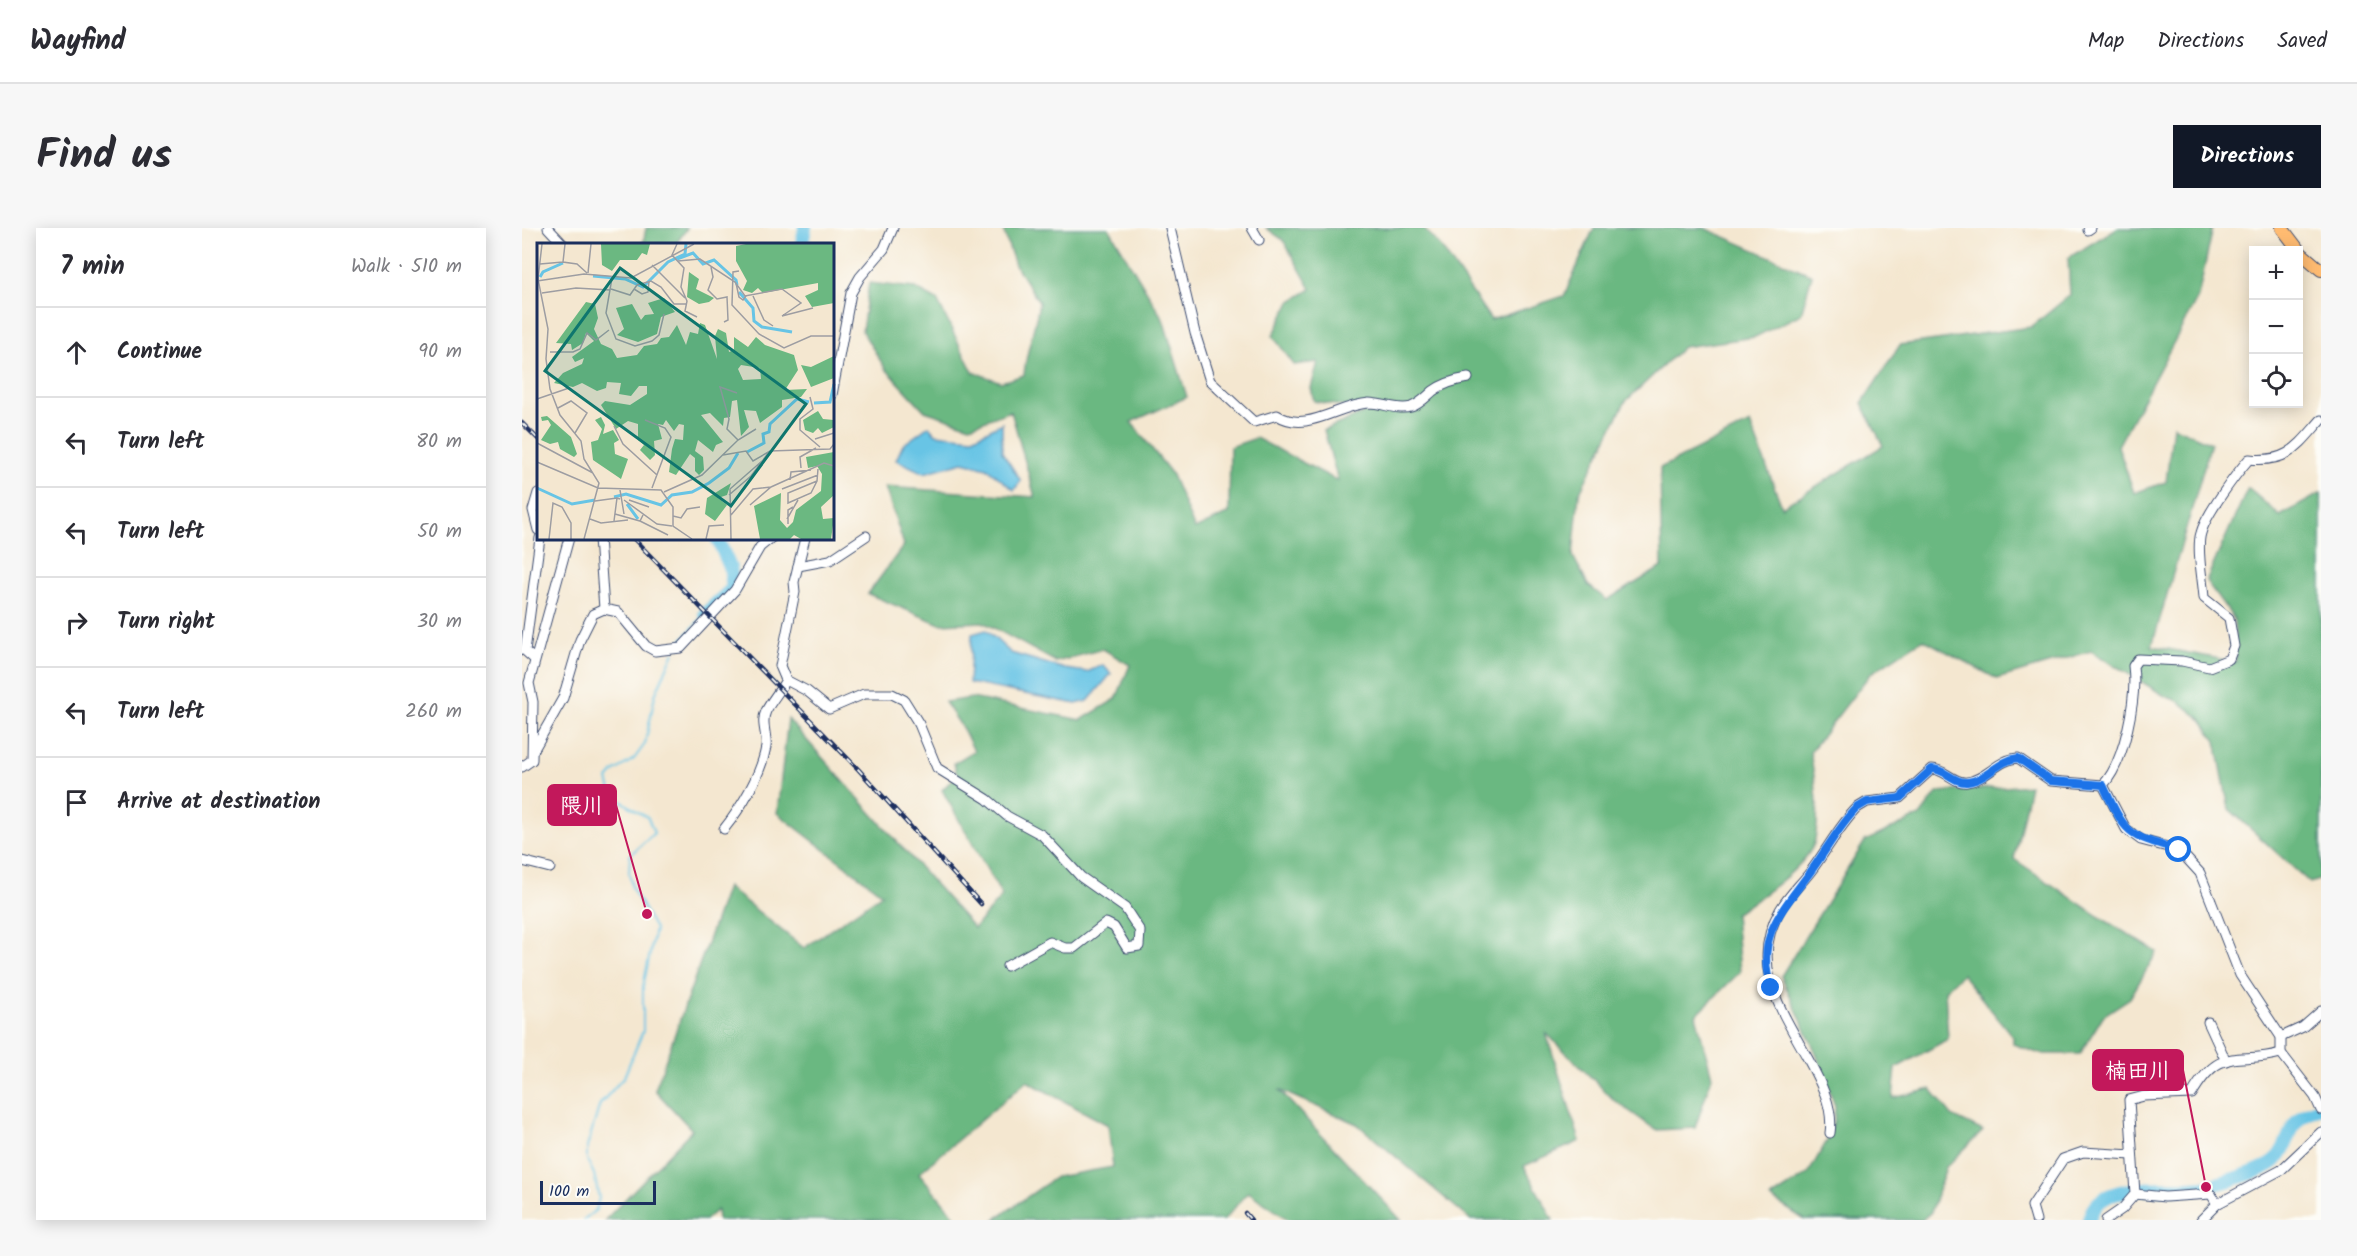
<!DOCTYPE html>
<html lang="en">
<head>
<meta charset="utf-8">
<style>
  :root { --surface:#fff; --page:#f7f7f7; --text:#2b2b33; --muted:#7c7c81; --line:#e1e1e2; --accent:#111827 }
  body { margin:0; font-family:Kalam,"Klee One",sans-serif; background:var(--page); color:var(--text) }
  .controls { position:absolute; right:18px; top:18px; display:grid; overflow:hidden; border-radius:0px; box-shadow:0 3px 15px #0003 }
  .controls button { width:54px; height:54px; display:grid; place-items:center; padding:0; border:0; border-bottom:2px solid var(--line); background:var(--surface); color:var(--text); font:30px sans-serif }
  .scale { position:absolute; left:18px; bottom:15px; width:116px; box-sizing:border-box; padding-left:6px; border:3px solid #1b2f5e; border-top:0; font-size:16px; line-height:21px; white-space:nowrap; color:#1b2f5e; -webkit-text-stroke:4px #fdfcf7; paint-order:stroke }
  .stop { position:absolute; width:18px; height:18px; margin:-14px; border:4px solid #1a73e8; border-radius:50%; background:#fff }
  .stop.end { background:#1a73e8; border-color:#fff; box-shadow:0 2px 6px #0008 }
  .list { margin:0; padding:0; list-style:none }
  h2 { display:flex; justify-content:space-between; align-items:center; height:78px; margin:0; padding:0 24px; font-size:26px }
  h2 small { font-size:20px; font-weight:400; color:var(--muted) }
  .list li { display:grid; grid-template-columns:39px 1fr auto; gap:18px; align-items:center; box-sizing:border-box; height:90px; padding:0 24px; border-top:2px solid var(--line) }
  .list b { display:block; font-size:22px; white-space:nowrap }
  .list em { font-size:20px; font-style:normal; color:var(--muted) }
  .icon { flex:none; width:33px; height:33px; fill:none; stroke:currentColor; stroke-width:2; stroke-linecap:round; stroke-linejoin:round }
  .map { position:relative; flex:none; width:1799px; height:992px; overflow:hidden; border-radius:0px }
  header { display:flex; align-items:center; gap:36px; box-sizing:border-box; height:84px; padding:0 30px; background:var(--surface); border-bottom:2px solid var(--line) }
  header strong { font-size:28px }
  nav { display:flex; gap:33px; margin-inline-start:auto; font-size:21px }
  .intro { display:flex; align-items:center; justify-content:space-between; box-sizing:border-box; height:144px; padding:0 36px }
  h1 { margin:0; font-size:42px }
  .button { padding:15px 27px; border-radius:0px; background:var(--accent); color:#fff; font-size:21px; font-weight:700 }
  main { display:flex; gap:36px; padding:0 36px }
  aside { flex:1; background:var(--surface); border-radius:0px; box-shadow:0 3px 15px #0003 }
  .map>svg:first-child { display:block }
  .forest { fill:#6bb881; stroke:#437470; stroke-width:1.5 }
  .water { fill:#67c4e5; stroke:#417aa2; stroke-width:1.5 }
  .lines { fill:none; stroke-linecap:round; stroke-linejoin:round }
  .stream { stroke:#67c4e5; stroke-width:2 }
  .river { stroke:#67c4e5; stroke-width:14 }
  .minor-casing { stroke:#3c4b6f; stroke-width:11 }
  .major-casing { stroke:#3c4b6f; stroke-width:14 }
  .minor { stroke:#fff; stroke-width:9 }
  .major { stroke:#ffbb71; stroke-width:12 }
  .rail-casing { stroke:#1b2f5e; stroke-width:4.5 }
  .rail { stroke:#fdfcf7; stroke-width:2; stroke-dasharray:7; stroke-linecap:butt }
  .route { stroke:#1a73e8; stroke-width:8 }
  .inset-river { fill:none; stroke:#67c4e5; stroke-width:3 }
  .inset-road { fill:none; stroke:#9d9da2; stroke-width:1.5 }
  .view { fill:#0f766e; fill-opacity:0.15; stroke:#0f766e; stroke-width:3 }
  .inset-edge { fill:none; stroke:#1b2f5e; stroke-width:3 }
  .leader { fill:none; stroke:#c2185b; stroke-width:2 }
  .callout-dot { fill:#c2185b; stroke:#fdfcf7; stroke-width:2 }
  .callout { fill:#c2185b; stroke:#c2185b; stroke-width:2 }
  .callout-label { font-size:22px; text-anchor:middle; font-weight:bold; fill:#fff }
</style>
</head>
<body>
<header>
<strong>Wayfind</strong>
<nav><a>Map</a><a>Directions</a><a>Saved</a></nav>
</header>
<div class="intro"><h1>Find us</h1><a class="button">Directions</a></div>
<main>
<aside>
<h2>7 min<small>Walk · 510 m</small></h2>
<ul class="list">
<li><svg class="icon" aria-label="ahead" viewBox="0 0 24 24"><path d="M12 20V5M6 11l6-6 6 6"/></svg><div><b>Continue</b></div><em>90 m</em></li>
<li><svg class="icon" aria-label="left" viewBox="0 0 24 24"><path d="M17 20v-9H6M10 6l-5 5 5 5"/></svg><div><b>Turn left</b></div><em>80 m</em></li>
<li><svg class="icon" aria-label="left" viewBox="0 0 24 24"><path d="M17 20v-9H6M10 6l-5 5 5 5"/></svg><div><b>Turn left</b></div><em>50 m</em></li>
<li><svg class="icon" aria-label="right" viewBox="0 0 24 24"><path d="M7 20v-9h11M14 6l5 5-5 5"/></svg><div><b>Turn right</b></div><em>30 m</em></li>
<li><svg class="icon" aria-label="left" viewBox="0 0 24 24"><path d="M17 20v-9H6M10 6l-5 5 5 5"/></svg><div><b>Turn left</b></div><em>260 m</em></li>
<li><svg class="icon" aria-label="arrive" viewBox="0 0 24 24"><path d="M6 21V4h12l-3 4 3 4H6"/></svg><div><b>Arrive at destination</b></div></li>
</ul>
</aside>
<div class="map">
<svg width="1799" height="992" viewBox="0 0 1799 992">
  <rect width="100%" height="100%" fill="#fdfcf7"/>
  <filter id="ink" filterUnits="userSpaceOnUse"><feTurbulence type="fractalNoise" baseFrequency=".0167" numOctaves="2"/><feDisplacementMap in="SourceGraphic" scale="12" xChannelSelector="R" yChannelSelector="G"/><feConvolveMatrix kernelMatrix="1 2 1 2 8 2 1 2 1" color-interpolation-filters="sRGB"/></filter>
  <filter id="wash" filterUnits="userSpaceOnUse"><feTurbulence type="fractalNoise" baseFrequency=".008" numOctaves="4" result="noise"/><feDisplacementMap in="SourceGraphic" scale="24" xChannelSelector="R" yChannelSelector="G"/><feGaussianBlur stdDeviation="1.35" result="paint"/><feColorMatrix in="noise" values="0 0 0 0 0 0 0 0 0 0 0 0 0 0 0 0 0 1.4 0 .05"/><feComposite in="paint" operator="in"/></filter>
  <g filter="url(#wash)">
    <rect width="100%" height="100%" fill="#f4e7d0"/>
    <g class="forest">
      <polygon points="124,0 165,0 154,16 121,16"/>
      <path d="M483 0H587L641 91 665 169 609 194 649 245 673 301 707 285 708 219 734 210 816 253 802 202 847 183 792 173 789 160 796 134 772 137 751 108 768 74 789 61 761 12 744 0H901L919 19 969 92 1042 68 1072 0H1182L1290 47 1279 86 1233 109 1161 119 1103 174 1057 266 1051 328 1066 357 1085 372 1140 339 1138 240 1228 195 1260 279 1361 218 1340 175 1378 117 1509 99 1548 67 1546 30 1595 0H1691L1676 69 1596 218 1612 265 1644 254 1651 198 1689 215 1630 418 1714 434 1712 391 1684 353 1726 260 1758 288 1799 265V651L1788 655 1707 581 1694 513 1679 491 1656 473 1643 468 1569 423 1475 451 1401 411 1349 445 1288 524C1293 553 1299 582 1293 612 1287 638 1234 672 1213 686L1218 744 1174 787 1190 849 1173 900 1134 902 1092 872 1024 805 1058 913 1002 938 1031 992H949L835 896 757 862 879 992H767L726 964 702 992H472L534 949 591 939 586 897 505 853 397 945 436 992H196L195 982 183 992H83L170 902 133 862 205 659 282 720 360 666 255 585 266 491 452 700 480 668 420 562 435 547 432 535 452 523 441 501 423 474 450 470 559 492 594 471 608 437 581 421 534 434 461 394 418 396 346 366 382 317 363 259 513 269 489 183 448 198 403 183 363 140 340 103 347 55 393 60 415 72 451 144 479 154 502 147C504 121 514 99 517 74L493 37 482 5Z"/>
      <polygon points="1508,557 1492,631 1576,688 1635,724 1608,770 1581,788 1558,826 1518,826 1491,816 1491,809 1440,746 1423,762 1426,811 1374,840 1371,870 1409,861 1430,888 1461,903 1424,939 1409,984 1400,992 1283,992 1249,970 1286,946 1306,911 1312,892 1313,878 1294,825 1259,748 1343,613 1398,588 1416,564"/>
    </g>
    <g class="water">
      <polygon points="480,195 480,224 499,253 492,262 465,240 441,234 402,245 374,232 381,217 407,198 414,206 451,210"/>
      <polygon points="464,402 489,425 543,441 565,444 581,437 589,446 566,473 554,476 447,455 450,406"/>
    </g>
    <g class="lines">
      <g class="stream">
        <polyline points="153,419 183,386"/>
        <polyline points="61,992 74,982 77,970 72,946 65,932 65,919 78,876 102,849 121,803 121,759 133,701 110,660 107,645 108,627 132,605 126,590 90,567 86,551 93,543 112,531 123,516 133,467 152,424"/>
      </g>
      <g class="river">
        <polyline points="280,16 283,0"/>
        <polyline points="183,386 211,360 208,339 195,310"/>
        <path d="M1567 992C1576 947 1654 966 1686 958 1700 955 1745 942 1754 932 1774 908 1761 892 1799 879"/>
      </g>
    </g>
  </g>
  <g filter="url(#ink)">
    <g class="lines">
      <defs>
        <g id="minor">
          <polyline points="26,0 41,16"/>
          <path d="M648 0 673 105 688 153 732 194 755 187C785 206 815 177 847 175 860 175 876 183 889 179 898 176 904 169 911 163 922 155 933 152 946 150"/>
          <polyline points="730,0 737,12"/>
          <polyline points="1566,2 1569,0"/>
          <polyline points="310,167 329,65 338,49 362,21 371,0"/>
          <polyline points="16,265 11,282 16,302"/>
          <polyline points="77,310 82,381"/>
          <polyline points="283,310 272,354 273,364 258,438 264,452 285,463 307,481 342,466 370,466 382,472 397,496 415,540 465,571 485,588 520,607 559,649 603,680 618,703 617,718 605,720 592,699 584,695 552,720 543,720 528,714 485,738"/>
          <polyline points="276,338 308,332 344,308"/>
          <polyline points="12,431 3,423 18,310"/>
          <polyline points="11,523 41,470 58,412 71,386 82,381 96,384 124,418 133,423 159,420 213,362 238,319 249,310"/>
          <polyline points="0,539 10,532 11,474 7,455 47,310"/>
          <polyline points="1581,557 1604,601 1619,612 1657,622 1678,645 1718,747 1759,809 1759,825 1793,869 1799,882"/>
          <path d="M202 601C219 580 239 547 244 519 246 508 238 495 244 483 249 473 258 463 264 452"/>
          <polyline points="0,633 28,640"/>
          <polyline points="1686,794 1704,833"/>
          <polyline points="1759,809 1781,799 1799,783"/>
          <path d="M1308 905C1312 879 1298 853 1286 831 1260 783 1226 737 1258 682 1266 668 1279 656 1289 643 1305 622 1317 598 1335 580L1345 574 1378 570 1410 541C1423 541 1432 556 1445 554 1464 552 1476 531 1496 530L1529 553 1581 557C1603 534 1615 469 1611 438L1616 431 1660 433 1687 439 1707 431 1712 418 1707 390 1682 370C1681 353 1674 320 1679 305 1684 286 1714 246 1727 231 1766 235 1775 219 1799 192"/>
          <polyline points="1613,966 1643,969 1689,966 1695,976"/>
          <polyline points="1514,992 1510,978 1541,931 1561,924 1610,927"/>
          <path d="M1584 992 1600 981 1613 966 1607 872 1622 868 1670 866C1699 816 1715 837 1759 825"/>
          <polyline points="1679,992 1695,976 1759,942 1799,904"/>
        </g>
        <polyline id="major" points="1760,0 1779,25 1799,42"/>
      </defs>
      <use href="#minor" class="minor-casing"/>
      <use href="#major" class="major-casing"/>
      <use href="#minor" class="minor"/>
      <use href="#major" class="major"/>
      <defs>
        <g id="rail">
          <polyline points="0,195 16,211"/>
          <polyline points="111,310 336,541 459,676"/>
          <polyline points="723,985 729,992"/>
        </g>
      </defs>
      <use href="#rail" class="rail-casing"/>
      <use href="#rail" class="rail"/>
    </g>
  </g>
  <g class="lines" filter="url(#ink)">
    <path class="route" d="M1249 760C1231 705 1266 677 1294 636 1307 617 1319 596 1335 580L1345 574 1378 570 1410 541C1423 541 1432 555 1445 554 1464 553 1476 532 1496 530L1529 553 1581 557C1604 607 1605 607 1657 622"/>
  </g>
  <g transform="translate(15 15)">
    <rect width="297" height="297" fill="#f4e7d0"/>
    <path d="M64 1H113L110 12 105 10 100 17H83L75 28 65 22ZM209 1H297V60L275 64 268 53 281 47V40L226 50 221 45 215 50 206 47 210 38 199 18V3ZM152 29 162 36 159 46 177 55 172 59 162 61 150 54ZM127 55 138 69 124 74 120 91 101 99 80 92 87 86 79 65 95 61 104 77 108 72 117 71 111 60ZM49 59 58 61 61 75 57 86 64 101 75 106 80 115 100 112 107 103 120 101 124 95 132 94 140 82 149 102 153 89 161 91 163 80 168 82 180 116 178 93 181 86 189 90 192 109 197 107V94L211 104 219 94 228 102 257 112 261 127 248 147 270 146 264 154 245 157V164L223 180 219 168 207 167 212 184 204 193 200 157 195 158 193 174 187 175 186 183 173 170 164 172 186 199 179 202 176 209 161 197 158 208 166 214 167 227 162 232 158 228V215L153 211 139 232 132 229 135 206 138 196 146 197 147 182 142 181 137 188 129 177 126 182 121 181 125 196 117 198 118 212 113 217 103 207 107 202 101 197V181L91 178 79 186 64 162 68 158 93 162 110 151V143H102L94 153 82 151 84 140 70 139 69 145 60 148 45 140 36 144 17 140 26 130 45 121 47 115 38 119 35 114 57 98 49 90 46 100 35 107 34 101 19 100ZM204 122 223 125 224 136 206 137 201 126ZM297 113V135L274 144 264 122 274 124ZM281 168 286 176 297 177V184L285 190 281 185 276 190 268 187 266 177ZM10 173 34 194 40 211 37 214 23 206 21 199 13 201 4 197 14 182 11 177 5 178 4 174ZM64 174 68 182 66 191 76 187 82 197 77 200 78 211 91 216 84 236 56 217 54 199 61 197 65 186 58 177ZM297 209V252L284 264 286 276 297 275 294 296H264L257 292 253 296H223L217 263 244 250 243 277 250 285 256 279 259 267 284 248 285 231 280 223 271 225 269 214ZM194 240 190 252 181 255 190 262 178 278 168 271 170 255Z" fill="#6bb881" fill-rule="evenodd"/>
    <path class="inset-river" d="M140 16 156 10 166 21 177 17 199 37 200 42M56 33 88 36 106 44 131 19 148 11 149 1M3 34 6 29 26 20M202 49 216 65 217 78 225 84 255 89M277 160 293 159 297 141M210 209 227 200 226 191 232 189 233 181 260 156 272 159M0 245 35 261 58 257M77 254 89 251 124 262 135 252 155 249 172 240 192 225 201 210M90 261 101 276"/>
    <path class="inset-road" d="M5 1 1 36 11 86 9 116 13 146 23 172 44 198 47 216 62 240 47 296M28 1 26 19 40 21 50 30M140 1 135 12 147 25 144 44 150 58 148 68 160 74M141 18 163 16 198 39 208 53 245 46 264 60 245 73 276 65M3 21 26 19M115 22 148 55M174 24 176 34 171 47 180 56 190 54 191 77 187 79M202 28 196 29 195 62 222 91 247 105 274 93H297M51 30 54 1M75 35 69 70 79 96 98 103 115 98 122 92 127 71M0 38 47 31 94 35 157 1M199 40 202 54 206 57 209 53M74 46 93 52 100 42 114 38 124 44 137 61H149M97 46 105 51 111 49 112 38M5 50 39 45 73 47M216 53 227 77 236 83M13 109H36L43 106 50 90 59 97 72 87M200 150 183 144 192 176 190 186 201 197M273 154 276 166 263 176V187L283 204M0 156 32 145M21 165 34 158 50 170 38 190M108 177 128 185 134 194 115 245M77 183 86 201 120 232M278 196 297 190M0 200 56 230M186 212 209 208 216 218 233 208 293 206 297 201M0 219 61 245 124 247 136 264V283L155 296M264 225 263 214 279 205M253 237 254 229 274 227M280 238 251 250V260L274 250 280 238 281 226M245 246 281 232M83 247 87 271M127 249 165 232 201 197 219 186M192 252 214 233 232 209M87 257 120 281 135 283M92 257 112 264M58 258 80 255M213 262 234 244 287 220 297 223M78 271 103 278 106 272M194 272 216 246 234 244M136 273 144 275 150 266 163 264M53 276 64 280 91 277M250 276 261 257M77 278 80 255 83 256M103 278 131 292M251 281V267L256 264M12 296 16 260 25 264 34 280V296M169 296 172 283 187 282M194 296 193 246 225 218"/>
    <path class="view" d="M83 25 269 161 194 263 8 128Z"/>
    <rect width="297" height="297" class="inset-edge"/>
  </g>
  <path class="leader" d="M125 686L94 577M1684 959L1661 842"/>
  <g class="callout-dot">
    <circle cx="125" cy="686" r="6"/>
    <circle cx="1684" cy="959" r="6"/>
  </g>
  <g class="callout">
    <rect x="26" y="557" width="68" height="40" rx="6"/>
    <rect x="1571" y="822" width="90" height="40" rx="6"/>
  </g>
  <g class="callout-label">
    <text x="60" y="585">隈川</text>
    <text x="1616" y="850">楠田川</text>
  </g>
</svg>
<div class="controls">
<button>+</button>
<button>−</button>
<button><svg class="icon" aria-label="locate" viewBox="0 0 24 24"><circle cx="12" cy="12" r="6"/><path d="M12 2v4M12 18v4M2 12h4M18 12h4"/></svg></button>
</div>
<div class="scale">100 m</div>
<div class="stop" style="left:1657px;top:622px"></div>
<div class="stop end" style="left:1249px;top:760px"></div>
</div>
</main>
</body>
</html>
